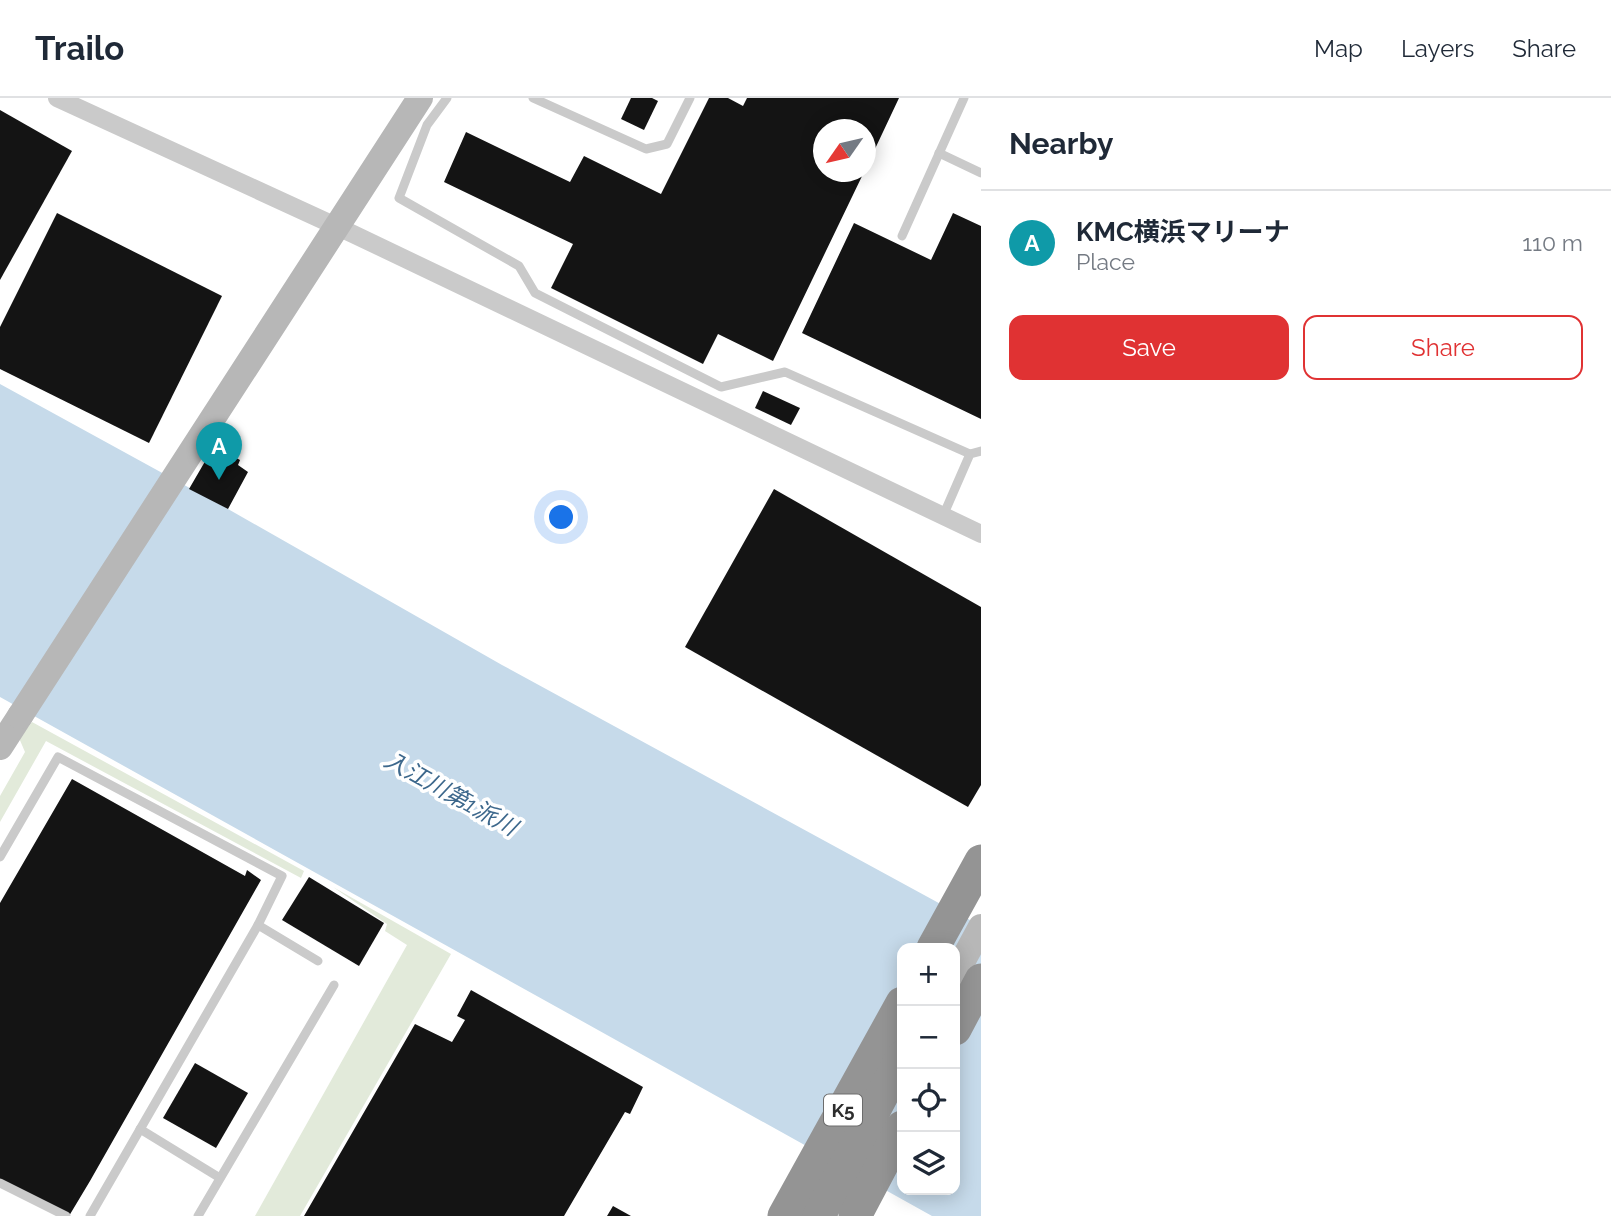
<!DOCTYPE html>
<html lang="en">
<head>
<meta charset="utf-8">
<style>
  :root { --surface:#fff; --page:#f6f6f7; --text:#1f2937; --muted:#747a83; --line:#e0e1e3; --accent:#e03233 }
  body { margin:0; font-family:Raleway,"Noto Sans JP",sans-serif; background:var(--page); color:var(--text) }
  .controls { position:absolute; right:21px; bottom:21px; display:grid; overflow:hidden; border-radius:14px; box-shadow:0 4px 18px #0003 }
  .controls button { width:63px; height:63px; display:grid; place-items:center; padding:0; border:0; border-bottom:2px solid var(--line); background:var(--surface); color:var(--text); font:35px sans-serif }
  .compass { position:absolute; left:813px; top:21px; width:63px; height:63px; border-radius:50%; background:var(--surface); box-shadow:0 4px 18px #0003; rotate:236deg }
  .you { position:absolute; left:562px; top:420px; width:24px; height:24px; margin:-18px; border:5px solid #fff; border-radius:50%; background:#1a73e8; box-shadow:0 0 0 10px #1a73e833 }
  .badge { display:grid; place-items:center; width:46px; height:46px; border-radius:50%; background:var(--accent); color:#fff; font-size:23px; font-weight:700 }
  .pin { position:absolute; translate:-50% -58px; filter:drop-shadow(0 2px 4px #0008) }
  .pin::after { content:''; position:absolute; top:37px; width:24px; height:21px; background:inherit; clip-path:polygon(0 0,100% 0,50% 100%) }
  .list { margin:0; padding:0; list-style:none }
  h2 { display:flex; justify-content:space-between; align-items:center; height:91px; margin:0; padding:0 28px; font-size:30px }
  h2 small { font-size:23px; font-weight:400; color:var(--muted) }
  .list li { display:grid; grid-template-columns:46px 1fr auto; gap:21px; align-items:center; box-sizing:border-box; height:105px; padding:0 28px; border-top:2px solid var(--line) }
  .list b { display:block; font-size:26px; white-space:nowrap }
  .list p { margin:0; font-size:23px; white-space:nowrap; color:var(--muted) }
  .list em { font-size:23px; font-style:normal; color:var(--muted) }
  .actions { display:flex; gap:14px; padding:21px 28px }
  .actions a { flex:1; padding:16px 0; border:2px solid var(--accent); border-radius:14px; text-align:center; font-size:24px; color:var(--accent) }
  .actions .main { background:var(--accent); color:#fff }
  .icon { flex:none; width:38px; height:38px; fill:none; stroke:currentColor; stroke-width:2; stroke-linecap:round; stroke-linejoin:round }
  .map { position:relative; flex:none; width:981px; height:1118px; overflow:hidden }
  header { display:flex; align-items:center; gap:42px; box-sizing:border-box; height:98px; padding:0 35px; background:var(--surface); border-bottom:2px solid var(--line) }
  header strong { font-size:33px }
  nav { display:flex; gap:38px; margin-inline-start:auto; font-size:24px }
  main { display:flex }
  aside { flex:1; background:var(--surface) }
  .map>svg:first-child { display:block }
  .green { fill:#e2eada }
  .water { fill:#c6daea; fill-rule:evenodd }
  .building { fill:#141414 }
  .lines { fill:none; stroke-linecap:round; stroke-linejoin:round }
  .lane { stroke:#cacaca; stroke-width:9 }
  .street { stroke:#cacaca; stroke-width:18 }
  .secondary { stroke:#b7b7b7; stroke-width:26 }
  .highway { stroke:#949494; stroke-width:33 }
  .secondary-bridge { stroke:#b7b7b7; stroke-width:26 }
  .labels { text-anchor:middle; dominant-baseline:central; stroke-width:7; stroke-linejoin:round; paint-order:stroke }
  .shield { fill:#fff; stroke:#6c6c6c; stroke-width:2 }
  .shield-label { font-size:19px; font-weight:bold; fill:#2d2d2d }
  .water-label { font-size:23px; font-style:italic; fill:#3d688c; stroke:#fff }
</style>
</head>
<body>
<header>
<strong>Trailo</strong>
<nav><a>Map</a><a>Layers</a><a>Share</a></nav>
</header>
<main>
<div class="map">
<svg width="981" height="1118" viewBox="0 0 981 1118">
  <rect width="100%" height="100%" fill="#fff"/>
  <g class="green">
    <polygon points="32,624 304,773 301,780 46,643 0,724 0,698 25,654 19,640"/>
    <polygon points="333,789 451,856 300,1118 255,1118 407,847 385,833 387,826"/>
  </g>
  <path class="water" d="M0 286 228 411 502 567 981 828V1118H932L0 599ZM902 850H955V1092H902Z"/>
  <g class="building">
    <polygon points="631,0 652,0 658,3 644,32 621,21"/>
    <polygon points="709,0 728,0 743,8 747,0 899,0 866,70 866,32 823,32 823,74 864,74 773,263 718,236 703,266 551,190 573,146 444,84 466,34 570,84 584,58 661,96"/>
    <polygon points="0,12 72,53 0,182"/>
    <polygon points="57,115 222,198 149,345 0,271 0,229"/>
    <polygon points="953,115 981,128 981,321 802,235 854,125 931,162"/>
    <polygon points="763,293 800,310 791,327 755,310"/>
    <polygon points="214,348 240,362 238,367 248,374 228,411 189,391"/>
    <polygon points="774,391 981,509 981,687 968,709 685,549"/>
    <polygon points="72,681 245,778 247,772 261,782 90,1083 69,1118 0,1081 0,805"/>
    <polygon points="309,779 384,825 359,868 282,822"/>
    <polygon points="471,892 643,989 630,1016 625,1014 564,1118 304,1118 415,926 452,944 465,922 457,918"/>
    <polygon points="195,965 248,995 216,1050 163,1020"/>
    <polygon points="613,1108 631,1118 607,1118"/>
  </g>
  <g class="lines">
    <g class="lane">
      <polyline points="447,0 427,27 399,100 519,168 535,195 721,289 785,274 970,356"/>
      <polyline points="533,0 646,51 667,46 690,0"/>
      <polyline points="939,55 981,75"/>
      <polyline points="902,138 964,0"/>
      <polyline points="943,418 970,356 981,353"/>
      <polyline points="0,759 58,659 282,778 258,827"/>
      <polyline points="140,1031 220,1080"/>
      <polyline points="0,1085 66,1118"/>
      <polyline points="90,1118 258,827 318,863"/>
      <polyline points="198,1118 334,887"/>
    </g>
    <polyline class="street" points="57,0 353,136 981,436"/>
    <g class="secondary">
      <polyline points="0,649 20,618"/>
      <polyline points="955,877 981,829"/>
    </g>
    <g class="highway">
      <polyline points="933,850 981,763"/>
      <polyline points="955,931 981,882"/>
      <polyline points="784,1118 902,905"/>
      <polyline points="819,1118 902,959"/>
      <polyline points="855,1118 902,1029"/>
    </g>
    <polyline class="secondary-bridge" points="20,618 420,0"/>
  </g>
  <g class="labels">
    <rect class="shield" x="824" y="996.5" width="38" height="31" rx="5"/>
    <g class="shield-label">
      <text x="843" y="1012">K5</text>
    </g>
    <g class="water-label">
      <text transform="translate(451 695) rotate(29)">入江川第1派川</text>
    </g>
  </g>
</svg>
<div class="controls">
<button>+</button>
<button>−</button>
<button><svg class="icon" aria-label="locate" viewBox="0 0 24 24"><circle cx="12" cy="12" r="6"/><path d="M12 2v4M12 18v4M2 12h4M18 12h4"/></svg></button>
<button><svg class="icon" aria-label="layers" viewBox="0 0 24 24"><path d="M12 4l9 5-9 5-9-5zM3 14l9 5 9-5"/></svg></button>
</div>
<svg class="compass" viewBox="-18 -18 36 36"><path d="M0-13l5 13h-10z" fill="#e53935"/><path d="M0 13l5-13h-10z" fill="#747a83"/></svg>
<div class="you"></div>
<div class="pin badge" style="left:219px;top:382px;background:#0f9aa8">A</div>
</div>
<aside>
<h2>Nearby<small></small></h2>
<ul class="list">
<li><span class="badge" style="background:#0f9aa8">A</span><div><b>KMC横浜マリーナ</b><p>Place</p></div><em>110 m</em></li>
</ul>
<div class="actions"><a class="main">Save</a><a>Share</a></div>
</aside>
</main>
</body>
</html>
